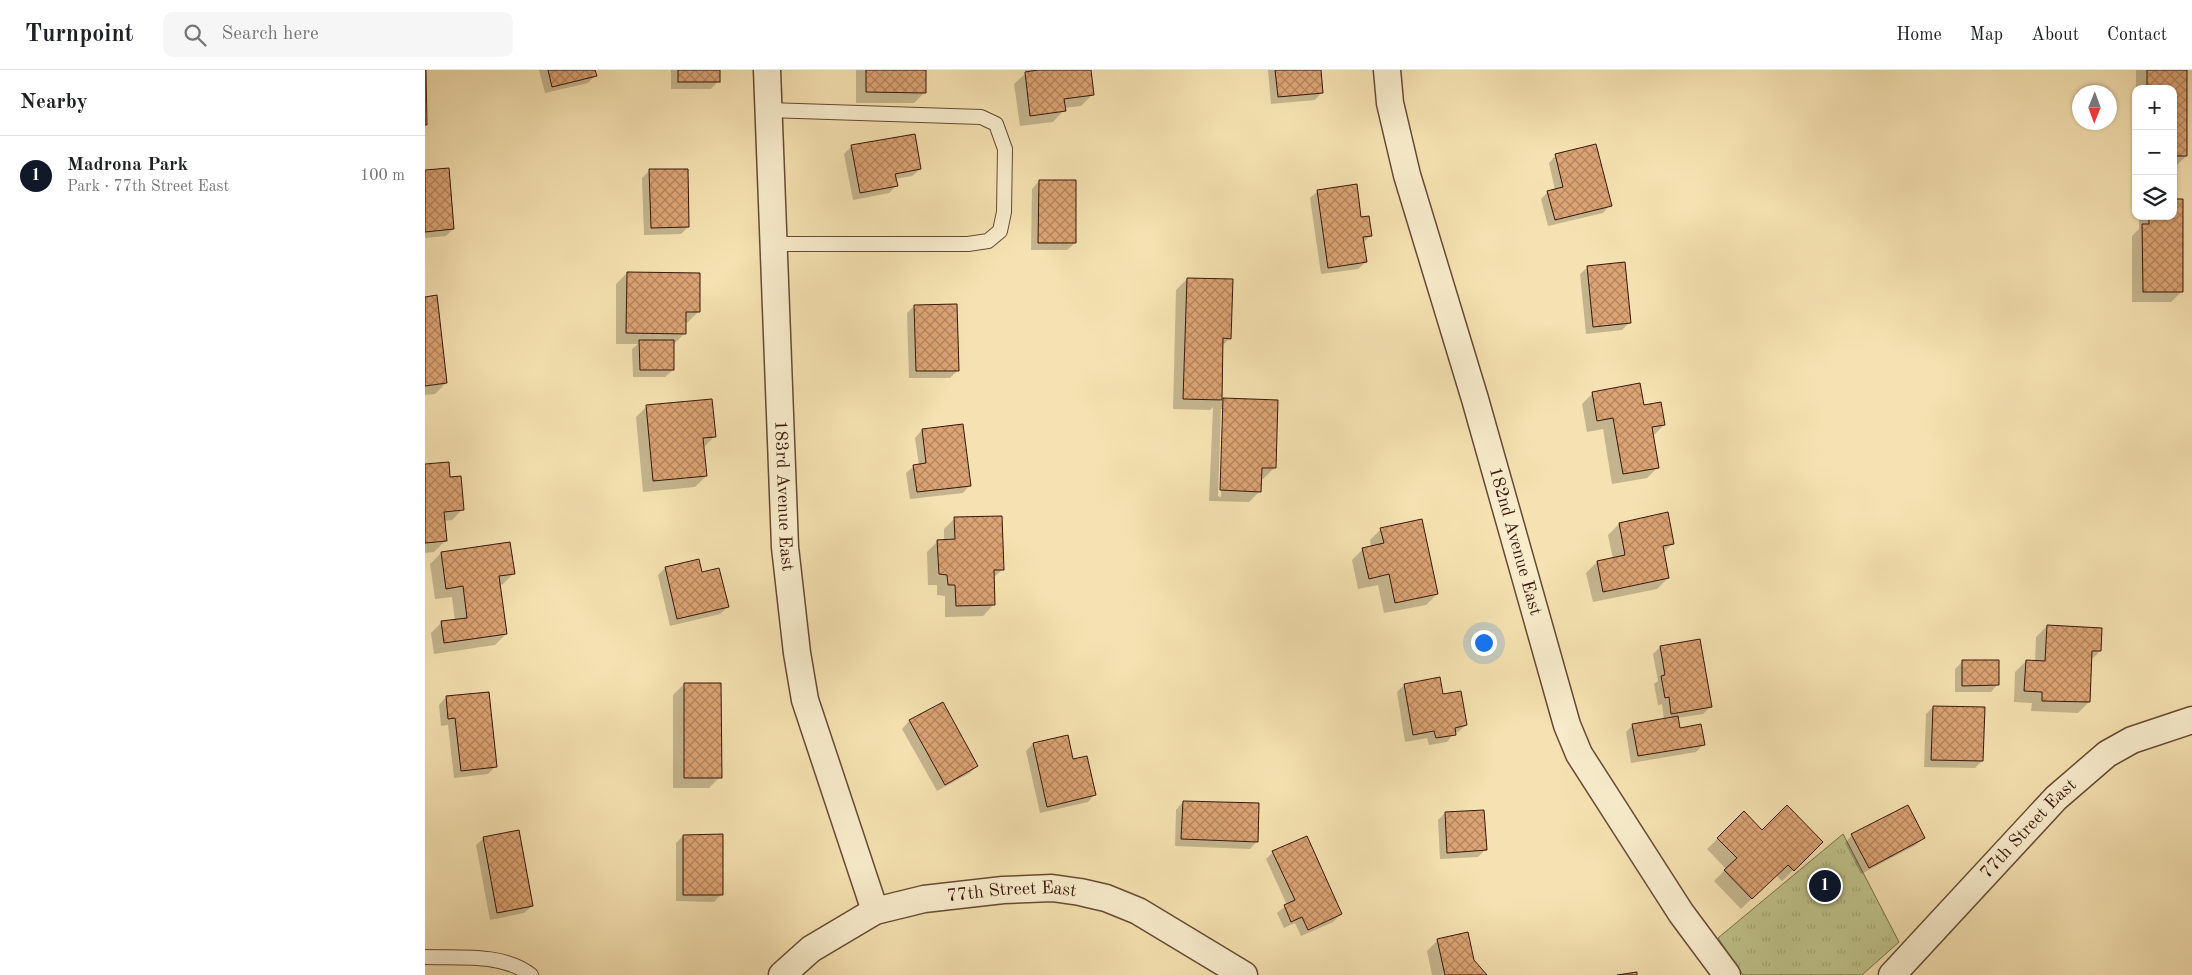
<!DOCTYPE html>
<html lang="en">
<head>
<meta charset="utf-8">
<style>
  :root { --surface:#fff; --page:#f6f6f6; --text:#202124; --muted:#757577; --line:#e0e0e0; --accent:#111827 }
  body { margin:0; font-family:"Old Standard TT",serif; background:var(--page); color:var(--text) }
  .controls { position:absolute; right:15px; top:15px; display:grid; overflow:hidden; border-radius:10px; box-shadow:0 1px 4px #0004 }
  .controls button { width:45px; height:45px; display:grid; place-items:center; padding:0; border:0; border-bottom:1px solid var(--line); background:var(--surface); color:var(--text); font:25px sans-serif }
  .compass { position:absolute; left:1647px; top:15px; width:45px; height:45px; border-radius:50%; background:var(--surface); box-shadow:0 1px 4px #0004; rotate:181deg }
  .you { position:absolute; left:1058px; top:572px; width:18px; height:18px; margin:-12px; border:4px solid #fff; border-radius:50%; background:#1a73e8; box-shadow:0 0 0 8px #1a73e833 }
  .badge { display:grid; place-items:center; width:32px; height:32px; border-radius:50%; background:var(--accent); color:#fff; font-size:16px; font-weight:700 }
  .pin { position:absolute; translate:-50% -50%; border:2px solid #fff; box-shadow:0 1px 5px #0006 }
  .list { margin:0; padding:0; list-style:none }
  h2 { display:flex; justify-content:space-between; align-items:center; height:65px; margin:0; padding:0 20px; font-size:21px }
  h2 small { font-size:16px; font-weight:400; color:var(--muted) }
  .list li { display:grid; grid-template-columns:32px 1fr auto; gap:15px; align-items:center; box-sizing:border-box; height:80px; padding:0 20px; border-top:1px solid var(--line) }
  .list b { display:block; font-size:19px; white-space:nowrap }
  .list p { margin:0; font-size:16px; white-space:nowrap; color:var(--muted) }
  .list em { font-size:16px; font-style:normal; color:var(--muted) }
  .icon { flex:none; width:28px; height:28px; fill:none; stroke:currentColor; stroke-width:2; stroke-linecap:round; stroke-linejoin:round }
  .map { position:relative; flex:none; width:1767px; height:905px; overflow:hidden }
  header { display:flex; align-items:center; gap:30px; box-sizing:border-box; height:70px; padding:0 25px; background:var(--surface); border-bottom:1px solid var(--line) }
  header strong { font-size:24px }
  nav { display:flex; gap:28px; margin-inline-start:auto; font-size:18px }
  .search { width:350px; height:45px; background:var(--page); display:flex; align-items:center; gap:12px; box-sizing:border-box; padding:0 18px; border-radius:10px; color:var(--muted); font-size:19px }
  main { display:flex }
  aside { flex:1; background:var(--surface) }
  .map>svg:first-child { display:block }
  .park { fill:url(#park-tufts); stroke:#7a6c4a }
  .shadow { fill:#0003; fill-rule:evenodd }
  .building { fill:url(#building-cross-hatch); stroke:#37170b }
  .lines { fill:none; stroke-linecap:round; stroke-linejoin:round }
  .service-casing { stroke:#664a34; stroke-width:16 }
  .minor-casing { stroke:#664a34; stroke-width:29 }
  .service { stroke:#f8eccc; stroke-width:14 }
  .minor { stroke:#f8eccc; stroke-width:26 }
  .labels { text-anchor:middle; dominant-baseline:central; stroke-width:4; stroke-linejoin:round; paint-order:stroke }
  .street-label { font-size:18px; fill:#37170b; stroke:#f8eccc }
</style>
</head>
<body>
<header>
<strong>Turnpoint</strong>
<div class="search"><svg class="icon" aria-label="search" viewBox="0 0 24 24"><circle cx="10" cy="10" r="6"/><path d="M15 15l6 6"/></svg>Search here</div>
<nav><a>Home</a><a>Map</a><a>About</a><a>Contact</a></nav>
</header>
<main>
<aside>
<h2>Nearby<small></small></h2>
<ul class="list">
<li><span class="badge">1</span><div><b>Madrona Park</b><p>Park · 77th Street East</p></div><em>100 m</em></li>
</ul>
</aside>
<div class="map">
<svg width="1767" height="905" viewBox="0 0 1767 905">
  <defs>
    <pattern id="park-tufts" width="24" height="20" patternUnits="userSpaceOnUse" patternTransform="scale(1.25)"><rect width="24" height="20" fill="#bec28a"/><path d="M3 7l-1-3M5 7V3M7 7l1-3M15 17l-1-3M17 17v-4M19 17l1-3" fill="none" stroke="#a4a676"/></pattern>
    <pattern id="building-cross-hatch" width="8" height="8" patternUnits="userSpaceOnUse" patternTransform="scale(1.25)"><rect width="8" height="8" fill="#dca374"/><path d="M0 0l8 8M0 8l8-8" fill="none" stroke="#b3845d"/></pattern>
  </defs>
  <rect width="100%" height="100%" fill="#f5e1b1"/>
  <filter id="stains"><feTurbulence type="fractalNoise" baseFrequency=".004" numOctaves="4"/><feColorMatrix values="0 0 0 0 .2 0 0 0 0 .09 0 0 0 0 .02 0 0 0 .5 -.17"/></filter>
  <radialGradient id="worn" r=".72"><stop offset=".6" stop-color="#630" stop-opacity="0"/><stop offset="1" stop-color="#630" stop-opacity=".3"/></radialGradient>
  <polygon class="park" points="1418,764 1474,872 1437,905 1318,905 1293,868"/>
  <g class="shadow">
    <polygon points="114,0 169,0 170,6 163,13 120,23"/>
    <polygon points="246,0 293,0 293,11 286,19 246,19"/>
    <polygon points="431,0 500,0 500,22 489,33 431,33"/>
    <polygon points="600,0 664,0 667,25 656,36 639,38 639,40 628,52 595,56 589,14 601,3"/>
    <polygon points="843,0 895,0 897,22 890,30 846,34"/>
    <polygon points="1711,0 1761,0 1761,86 1750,97 1748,97 1748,19 1711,19"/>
    <polygon points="427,76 495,99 487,106 470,109 471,116 464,123 428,130 419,84"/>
    <polygon points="1131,85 1185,135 1178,143 1123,156 1116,129 1123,122 1130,120 1124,93"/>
    <polygon points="0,101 28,159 21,166 0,168"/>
    <polygon points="224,101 263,157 256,164 219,165 217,108"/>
    <polygon points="614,111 650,173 642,180 606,180 607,119"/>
    <polygon points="893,121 935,148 946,165 938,173 941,192 933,199 896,204 885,128"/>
    <polygon points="1714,146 1748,146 1757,221 1746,232 1707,232 1707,166 1714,159"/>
    <polygon points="1163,197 1204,253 1197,260 1161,264 1155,204"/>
    <polygon points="202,203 273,242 262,253 260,253 260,263 249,274 248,300 240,307 208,307 207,279 213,274 191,274 191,214"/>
    <path d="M762 209 805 268 797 276 795 332 799 329 849 398 838 409H836L835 421 824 432 784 431 788 337 785 340 748 339 751 220ZM796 339H799L796 427 793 426Z"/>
    <polygon points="0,228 21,313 10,324 0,325"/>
    <polygon points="489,236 533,300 525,308 484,308 482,243"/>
    <polygon points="1168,323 1218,336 1239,355 1228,366 1233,397 1222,408 1187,414 1178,359 1162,362 1157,334"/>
    <polygon points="222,336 290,366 278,378 281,406 270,417 218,422 211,347"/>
    <polygon points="497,360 545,415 538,423 485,429 481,403 489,396 494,395 490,368"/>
    <polygon points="0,395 24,408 38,439 27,450 18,451 20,471 9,482 0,483"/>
    <polygon points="530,448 578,499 568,508 569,534 558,546 520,547 520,526 512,525 512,515 503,515 502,482 513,471 519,471 519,459"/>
    <polygon points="1194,454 1248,473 1238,483 1243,508 1232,519 1168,532 1161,503 1172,492 1188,489 1183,465"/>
    <polygon points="956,459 1012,524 1001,535 959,543 953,515 933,519 927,490 938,479 946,477 945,470"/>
    <polygon points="16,483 89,503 78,514 74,515 81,564 70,575 9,584 6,563 17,552 30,551 27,527 10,529 5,494"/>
    <polygon points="240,498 276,503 303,537 295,544 245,556 233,505"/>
    <polygon points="1622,556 1675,581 1666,590 1664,632 1653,643 1606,641 1607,633 1589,632 1590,602 1601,591 1610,592 1611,567"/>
    <polygon points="1235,577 1285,637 1278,644 1252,648 1254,659 1278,675 1271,682 1206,693 1201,662 1208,655 1239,650 1237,634 1233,635 1229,614 1233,611 1228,584"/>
    <polygon points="1537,592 1573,614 1566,622 1530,622 1530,599"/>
    <polygon points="259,614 295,707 284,718 248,718 248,625"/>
    <polygon points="979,615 1017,625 1041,655 1033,662 1029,663 1022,672 1004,675 1002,668 980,672 972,622"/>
    <polygon points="21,627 70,697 63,704 29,708 23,655 16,656 14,635"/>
    <polygon points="517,633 552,695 545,703 512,721 477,659 484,651"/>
    <polygon points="1508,637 1557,691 1550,698 1499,697 1501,644"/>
    <polygon points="608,674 647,691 670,724 663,732 615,743 601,681"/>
    <polygon points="758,732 832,771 825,779 750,776 751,740"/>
    <polygon points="1020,743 1060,780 1053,787 1015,789 1013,750"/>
    <polygon points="1319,743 1337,762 1396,772 1357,811 1351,805 1316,839 1289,811 1301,799 1282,779"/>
    <polygon points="1427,765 1499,768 1491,775 1436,804 1420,773"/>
    <polygon points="258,766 297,824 289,832 251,831 251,773"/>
    <polygon points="59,768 107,836 99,843 65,850 51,775"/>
    <polygon points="848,782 916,844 908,852 876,866 870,853 859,858 852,843 862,835 841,789"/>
    <polygon points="1013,870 1061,905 1007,905 1002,881"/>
  </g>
  <g class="building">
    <polygon points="0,0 1,0 2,55 0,55"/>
    <polygon points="123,0 170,0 172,6 127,17"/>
    <rect x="253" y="0" width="42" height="12"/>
    <polygon points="441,0 501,0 501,23 441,22"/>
    <polygon points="666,0 669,25 639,29 641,41 605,46 600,2 613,0"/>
    <polygon points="850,0 896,0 898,23 853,27"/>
    <polygon points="1722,0 1762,0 1762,86 1748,86 1748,19 1722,19"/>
    <polygon points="490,64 496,99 470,104 473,116 435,123 426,75"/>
    <polygon points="1171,74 1187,136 1130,150 1122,121 1138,117 1130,84"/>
    <polygon points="24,98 29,159 0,162 0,100"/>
    <polygon points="224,99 263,99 264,157 226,158"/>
    <polygon points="614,110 651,110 651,173 613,173"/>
    <polygon points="932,114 936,147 944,146 947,166 938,167 942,192 903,198 892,120"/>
    <polygon points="1748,129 1758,129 1758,222 1718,222 1717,154 1724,154 1724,146 1748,146"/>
    <polygon points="1200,192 1206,253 1168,257 1162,196"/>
    <polygon points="202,202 275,203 275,242 261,242 261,264 201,263"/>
    <polygon points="762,208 808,209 806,269 798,268 797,330 758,329"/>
    <polygon points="12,225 22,313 0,316 0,227"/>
    <polygon points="532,234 534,301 491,301 489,235"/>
    <polygon points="214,270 249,270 249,300 215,300"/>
    <polygon points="1215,313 1219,335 1236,332 1240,355 1227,357 1234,398 1198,404 1188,348 1172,351 1167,322"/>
    <polygon points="798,328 853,330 851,398 837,398 836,422 795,420"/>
    <polygon points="287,329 291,367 278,368 282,406 228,411 221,335"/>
    <polygon points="538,354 546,416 492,422 488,395 501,393 497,359"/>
    <polygon points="24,392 25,407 36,406 39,440 19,442 22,471 0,473 0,394"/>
    <polygon points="1243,442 1249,474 1238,476 1244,508 1178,522 1172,491 1200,485 1194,453"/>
    <polygon points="577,446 579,500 569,500 570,535 531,536 530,515 523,515 522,505 514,504 512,470 530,469 529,447"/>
    <polygon points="997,449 1013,524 970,533 964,504 944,509 937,478 959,473 955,458"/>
    <polygon points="85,472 90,504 74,506 82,564 19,573 16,551 42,548 38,516 21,519 16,482"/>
    <polygon points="274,489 277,502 294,498 304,537 252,549 240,497"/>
    <polygon points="1622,555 1677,558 1676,581 1667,581 1665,632 1617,631 1617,622 1599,621 1601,590 1620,591"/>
    <polygon points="1275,569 1287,637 1246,644 1244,627 1240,628 1236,606 1240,605 1235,576"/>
    <polygon points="1537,590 1574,590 1574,615 1537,616"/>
    <polygon points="1015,607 1018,624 1036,621 1042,655 1030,658 1031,665 1011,668 1009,661 988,665 979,614"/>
    <polygon points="259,613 296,613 297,708 259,708"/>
    <polygon points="64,622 72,697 36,701 30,648 23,649 21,626"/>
    <polygon points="518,632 553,696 520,715 484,650"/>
    <polygon points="1508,636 1560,637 1558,691 1506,690"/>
    <polygon points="1253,646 1255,658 1276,654 1280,675 1213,686 1207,654"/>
    <polygon points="643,665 648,689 662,686 671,725 622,737 608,673"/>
    <polygon points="758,731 834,733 833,772 756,769"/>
    <polygon points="1362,735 1398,772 1369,801 1363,795 1327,829 1299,800 1312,788 1292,768 1319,741 1337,760"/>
    <polygon points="1483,735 1500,768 1444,798 1426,764"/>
    <polygon points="1059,740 1062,780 1022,783 1020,742"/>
    <polygon points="94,760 108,836 72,843 58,767"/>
    <polygon points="298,764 298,825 258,825 258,765"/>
    <polygon points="882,766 917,844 883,860 877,847 866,852 859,835 870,830 847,781"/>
    <polygon points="1043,862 1049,890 1062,905 1020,905 1012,869"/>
    <polygon points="1212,902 1212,905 1192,905"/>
  </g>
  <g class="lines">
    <defs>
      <g id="service">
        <polyline points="343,40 556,47 571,54 580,79 579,142 575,161 563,171 543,174 348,174"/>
        <path d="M0 887C34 888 78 883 106 905"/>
      </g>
      <g id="minor">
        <path id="s1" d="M342 0 360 477 372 583 380 630 450 841"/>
        <path id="s2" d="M962 0 965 33 982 105 1050 329 1142 655 1154 684 1256 843 1302 905"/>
        <path id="s3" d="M357 905 386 879 450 841 499 829 578 820 627 818 655 822 681 828 713 841 819 905"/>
        <path id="s4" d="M1467 905 1631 728 1682 684 1707 670 1767 650"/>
      </g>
    </defs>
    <use href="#service" class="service-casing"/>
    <use href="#minor" class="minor-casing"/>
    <use href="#service" class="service"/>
    <use href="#minor" class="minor"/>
  </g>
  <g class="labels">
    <g class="street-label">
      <text stroke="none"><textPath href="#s1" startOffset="426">183rd Avenue East</textPath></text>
      <text stroke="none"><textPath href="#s2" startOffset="489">182nd Avenue East</textPath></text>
      <text stroke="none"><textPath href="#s4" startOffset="200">77th Street East</textPath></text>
      <text stroke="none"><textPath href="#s3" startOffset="252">77th Street East</textPath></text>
    </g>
  </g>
  <rect width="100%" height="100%" filter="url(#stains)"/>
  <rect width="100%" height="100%" fill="url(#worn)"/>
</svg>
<div class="controls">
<button>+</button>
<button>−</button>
<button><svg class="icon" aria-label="layers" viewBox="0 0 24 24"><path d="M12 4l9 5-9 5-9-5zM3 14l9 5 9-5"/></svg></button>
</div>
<svg class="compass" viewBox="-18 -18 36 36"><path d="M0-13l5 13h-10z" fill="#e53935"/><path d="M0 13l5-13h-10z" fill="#757577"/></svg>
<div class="you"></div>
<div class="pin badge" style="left:1400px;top:816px">1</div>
</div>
</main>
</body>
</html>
